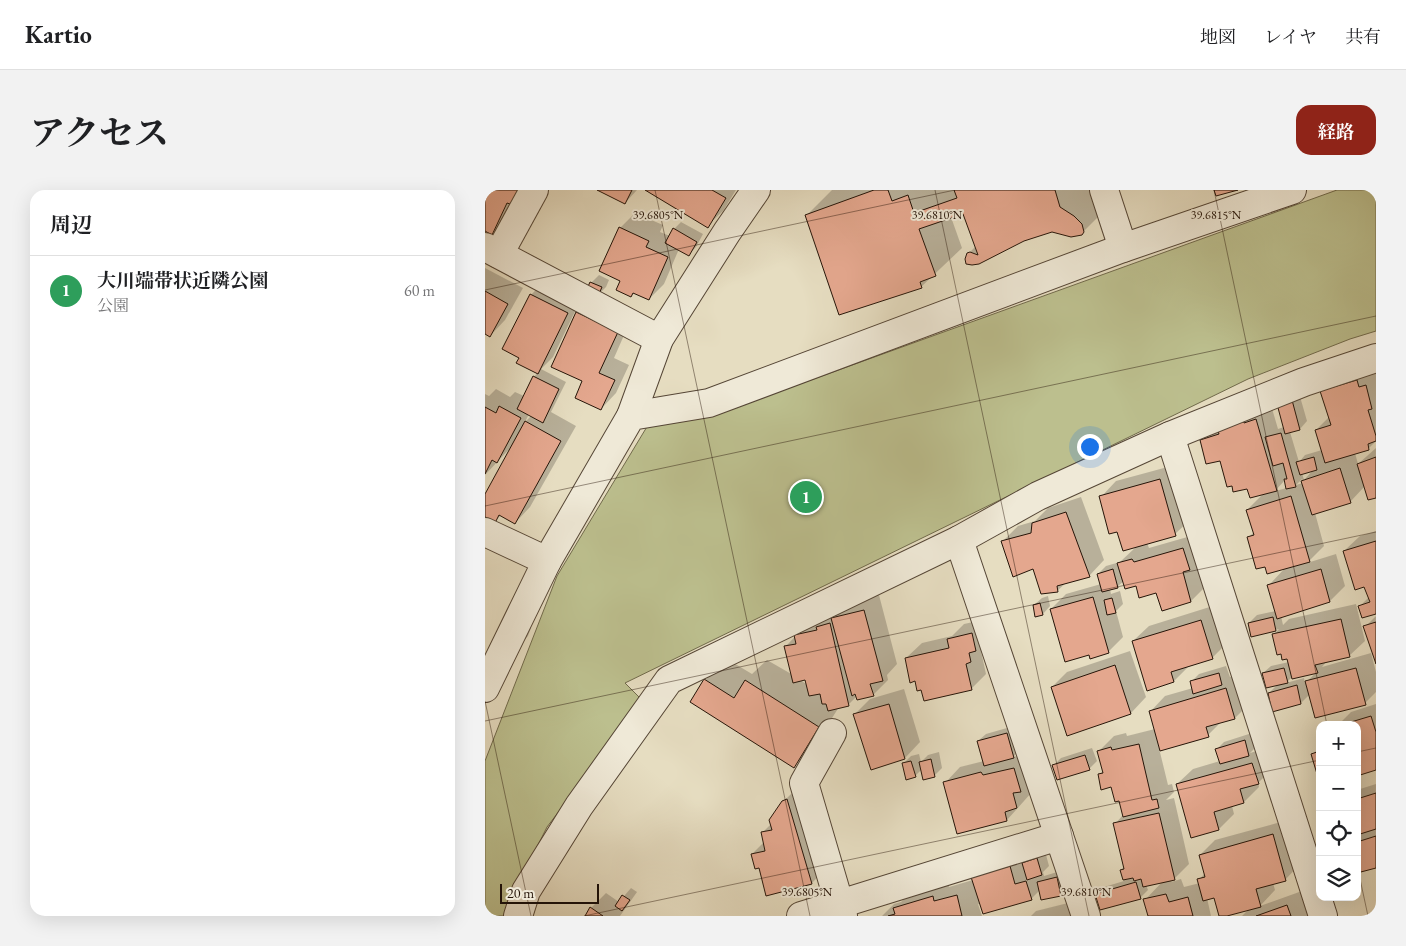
<!DOCTYPE html>
<html lang="ja">
<head>
<meta charset="utf-8">
<style>
  :root { --surface:#fff; --page:#f2f2f2; --text:#202124; --muted:#757577; --line:#e0e0e0; --accent:#8f2418 }
  body { margin:0; font-family:"EB Garamond","Noto Serif JP",serif; background:var(--page); color:var(--text) }
  .controls { position:absolute; right:15px; bottom:15px; display:grid; overflow:hidden; border-radius:10px; box-shadow:0 5px 20px #0002 }
  .controls button { width:45px; height:45px; display:grid; place-items:center; padding:0; border:0; border-bottom:1px solid var(--line); background:var(--surface); color:var(--text); font:25px sans-serif }
  .scale { position:absolute; left:15px; bottom:12px; width:99px; box-sizing:border-box; padding-left:5px; border:2px solid #251408; border-top:0; font-size:14px; line-height:18px; white-space:nowrap; color:#251408; -webkit-text-stroke:4px #efe9d7; paint-order:stroke }
  .you { position:absolute; left:604px; top:256px; width:18px; height:18px; margin:-12px; border:4px solid #fff; border-radius:50%; background:#1a73e8; box-shadow:0 0 0 8px #1a73e833 }
  .badge { display:grid; place-items:center; width:32px; height:32px; border-radius:50%; background:var(--accent); color:#fff; font-size:16px; font-weight:700 }
  .pin { position:absolute; translate:-50% -50%; border:2px solid #fff; box-shadow:0 1px 5px #0006 }
  .list { margin:0; padding:0; list-style:none }
  h2 { display:flex; justify-content:space-between; align-items:center; height:65px; margin:0; padding:0 20px; font-size:21px }
  h2 small { font-size:16px; font-weight:400; color:var(--muted) }
  .list li { display:grid; grid-template-columns:32px 1fr auto; gap:15px; align-items:center; box-sizing:border-box; height:70px; padding:0 20px; border-top:1px solid var(--line) }
  .list b { display:block; font-size:19px; white-space:nowrap }
  .list p { margin:0; font-size:16px; white-space:nowrap; color:var(--muted) }
  .list em { font-size:16px; font-style:normal; color:var(--muted) }
  .icon { flex:none; width:28px; height:28px; fill:none; stroke:currentColor; stroke-width:2; stroke-linecap:round; stroke-linejoin:round }
  .map { position:relative; flex:none; width:891px; height:726px; overflow:hidden; border-radius:15px }
  header { display:flex; align-items:center; gap:30px; box-sizing:border-box; height:70px; padding:0 25px; background:var(--surface); border-bottom:1px solid var(--line) }
  header strong { font-size:24px }
  nav { display:flex; gap:28px; margin-inline-start:auto; font-size:18px }
  .intro { display:flex; align-items:center; justify-content:space-between; box-sizing:border-box; height:120px; padding:0 30px }
  h1 { margin:0; font-size:35px }
  .button { padding:12px 22px; border-radius:15px; background:var(--accent); color:#fff; font-size:18px; font-weight:700 }
  main { display:flex; gap:30px; padding:0 30px }
  aside { flex:1; background:var(--surface); border-radius:15px; box-shadow:0 5px 20px #0002 }
  .map>svg:first-child { display:block }
  .green { fill:#bcbf8e; stroke:#706a4b }
  .shadow { fill:#0003; fill-rule:evenodd }
  .building { fill:#e4a78e; stroke:#251408 }
  .lines { fill:none; stroke-linecap:round; stroke-linejoin:round }
  .minor-casing { stroke:#554636; stroke-width:30 }
  .minor { stroke:#efe9d7; stroke-width:28 }
  .ticks { fill:none; stroke:#251408; stroke-width:1; stroke-opacity:0.45 }
  .ticks-label { font-size:12px; text-anchor:middle; fill:#251408; stroke:#efe9d7; stroke-width:4; stroke-linejoin:round; paint-order:stroke }
</style>
</head>
<body>
<header>
<strong>Kartio</strong>
<nav><a>地図</a><a>レイヤ</a><a>共有</a></nav>
</header>
<div class="intro"><h1>アクセス</h1><a class="button">経路</a></div>
<main>
<aside>
<h2>周辺<small></small></h2>
<ul class="list">
<li><span class="badge" style="background:#2e9e5b">1</span><div><b>大川端帯状近隣公園</b><p>公園</p></div><em>60 m</em></li>
</ul>
</aside>
<div class="map">
<svg width="891" height="726" viewBox="0 0 891 726">
  <rect width="100%" height="100%" fill="#e6ddc1"/>
  <filter id="stains"><feTurbulence type="fractalNoise" baseFrequency=".004" numOctaves="4"/><feColorMatrix values="0 0 0 0 .2 0 0 0 0 .09 0 0 0 0 .02 0 0 0 .5 -.17"/></filter>
  <radialGradient id="worn" r=".72"><stop offset=".6" stop-color="#630" stop-opacity="0"/><stop offset="1" stop-color="#630" stop-opacity=".3"/></radialGradient>
  <polygon class="green" points="852,0 891,0 891,141 865,149 763,189 140,493 158,511 62,637 37,687 24,726 0,726 0,571 72,386 163,235 226,226"/>
  <g class="shadow">
    <polygon points="0,0 42,0 22,28 7,43 0,40"/>
    <polygon points="115,0 152,0 140,13"/>
    <polygon points="162,0 251,0 238,21 222,36"/>
    <polygon points="347,0 616,0 623,17 596,44 567,41 538,49 493,73 483,64 491,56 478,22 466,27 477,58 436,97 322,25"/>
    <polygon points="150,23 178,35 175,42 185,46 189,39 196,32 218,44 211,57 203,65 194,59 179,94 164,109 149,103 146,106 137,90 135,38"/>
    <polygon points="0,78 38,98 20,130 5,146 0,143"/>
    <polygon points="114,85 124,90 121,97 113,105 106,93"/>
    <path d="M61 89 97 107 68 167 56 179 81 192 66 222 91 236 45 317 30 333 16 325 10 331 0 326V307L27 256 0 285V204L4 206 11 199 25 207 30 202 39 206 49 187 53 182 36 167 46 105ZM44 224 47 225 40 232Z"/>
    <polygon points="107,108 147,127 129,168 144,175 131,203 116,219 92,123"/>
    <path d="M891 182V251L884 258 870 263 873 274 891 258V306L880 296 865 312 830 323 839 356 822 373 851 364 860 396 845 411 796 426 798 435 804 429 871 414 880 451 864 466 842 471 837 477 886 463 891 482V502L880 513 825 504 816 513 784 503 793 494 778 483 786 476 804 472 788 445 794 439 767 445 764 433 772 425 791 421 783 396 801 377 764 347 769 342 762 320 779 303 763 297 716 250 731 235 786 215 793 239 799 237 793 215 814 203 822 231 815 239 805 242 814 272 820 265 837 260 831 240 844 227 837 202 852 187ZM828 280 819 290 817 283ZM817 289 818 293 811 295ZM800 290 802 298 790 301ZM832 482 820 493 819 488 801 493 808 486Z"/>
    <polygon points="690,275 706,329 690,344 662,353 664,358 713,344 721,396 706,411 678,419 672,401 639,391 633,396 625,399 626,404 635,401 638,414 631,421 638,447 623,462 605,464 566,419 581,404 616,394 613,384 621,376 635,372 652,356 633,341 616,307 631,291"/>
    <polygon points="596,307 619,370 604,386 582,392 572,401 549,378 518,351 533,336 550,331 563,318"/>
    <polygon points="891,341 891,423 875,416 884,407 880,395 859,361 875,346"/>
    <path d="M394 405 412 474 402 485 403 490 388 505 372 506 363 515 354 517 330 555 309 576 220 490 242 469 267 484 282 470 308 485 301 456 326 430 363 413ZM321 488 323 495 315 490Z"/>
    <polygon points="563,406 565,416 558,424 551,425 549,415 557,408"/>
    <polygon points="731,415 742,453 727,468 704,476 689,491 648,451 664,436"/>
    <polygon points="891,426 891,470 880,437"/>
    <polygon points="502,429 501,456 496,461 501,484 486,499 437,498 431,490 421,468 437,453 467,446 479,434"/>
    <polygon points="43,436 46,438 43,446 36,454"/>
    <polygon points="645,461 661,507 646,523 583,544 567,497 582,482"/>
    <polygon points="741,476 745,487 757,484 765,513 750,528 737,531 723,545 673,554 683,595 687,594 689,602 681,610 689,608 704,674 686,692 696,689 699,697 715,693 714,690 720,683 715,665 730,650 803,630 815,674 800,690 788,693 790,700 775,716 817,701 826,726 757,726 765,718 735,726 730,706 722,708 726,726 664,726 660,710 678,691 661,695 663,700 655,708 612,704 619,697 639,691 636,680 639,677 630,634 638,625 635,610 627,596 614,585 618,581 614,561 629,546 641,543 642,546 670,539 665,522 680,506 708,498 706,492 714,484"/>
    <polygon points="419,499 435,552 420,568 387,578 370,524 385,509"/>
    <polygon points="891,514 891,579 872,535 853,535 866,522"/>
    <polygon points="529,536 536,559 528,567 544,563 547,602 522,630 460,593 475,577 499,571 493,551 501,544"/>
    <polygon points="767,543 771,557 765,563 782,558 788,578 773,593 774,597 759,612 747,616 749,624 734,639 692,594 708,579 735,571 732,559 739,552"/>
    <polygon points="835,557 835,589 828,564"/>
    <polygon points="607,558 612,571 604,579 569,575 576,568"/>
    <polygon points="454,562 457,578 449,586 437,579 430,586 418,574 426,566 434,564 436,572 443,565"/>
    <polygon points="891,594 891,676 872,682 872,600"/>
    <polygon points="313,597 342,677 327,693 282,705 275,676 267,664 279,652 277,643 287,633 298,612"/>
    <polygon points="560,661 564,676 558,682 559,686 579,680 583,697 575,705 555,700 546,709 496,714 493,714 497,726 397,726 409,714 416,712 425,703 464,692 464,697 488,690 488,688"/>
    <polygon points="146,698 152,702 135,726 101,726 106,718 121,703 134,712"/>
    <polygon points="591,711 595,726 546,726 551,721"/>
  </g>
  <g class="building">
    <polygon points="0,0 35,0 28,15 22,13 7,45 0,41"/>
    <polygon points="112,0 147,0 140,14"/>
    <polygon points="160,0 227,0 241,8 223,38"/>
    <polygon points="389,0 403,0 407,11 423,5 429,23 472,8 469,0 570,0 575,17 589,26 597,34 599,42 597,45 586,47 567,42 539,51 494,74 487,75 481,74 480,69 482,63 485,62 493,65 478,24 434,39 451,86 435,92 437,98 354,125 320,25"/>
    <polygon points="729,0 753,0 731,6"/>
    <polygon points="134,37 164,51 161,57 183,67 164,110 148,103 146,107 131,100 135,91 114,81"/>
    <polygon points="188,38 212,52 204,66 180,53"/>
    <polygon points="105,92 117,97 113,106 101,101"/>
    <polygon points="0,101 23,114 5,147 0,144"/>
    <polygon points="45,104 83,123 53,184 31,173 34,168 17,159"/>
    <polygon points="91,122 133,142 114,183 130,190 116,220 90,208 97,191 66,177"/>
    <polygon points="48,186 74,199 58,233 32,219"/>
    <polygon points="872,190 874,197 881,195 887,219 883,220 891,246 891,251 883,254 884,260 840,273 830,240 846,235 835,201"/>
    <polygon points="807,210 815,240 800,244 792,214"/>
    <polygon points="14,216 36,228 12,273 7,270 0,284 0,217 11,223"/>
    <polygon points="771,229 792,301 765,308 762,299 748,302 747,296 742,297 735,271 721,274 715,250 734,244 732,238 758,230 759,233"/>
    <polygon points="40,231 76,251 30,334 14,325 10,333 0,327 0,304"/>
    <polygon points="796,243 811,297 801,299 799,289 802,289 798,273 788,276 780,247"/>
    <polygon points="829,267 832,280 815,285 811,272"/>
    <polygon points="891,267 891,308 883,310 872,274"/>
    <polygon points="855,278 866,313 827,325 816,291"/>
    <polygon points="675,289 691,346 638,361 632,342 624,344 614,306"/>
    <polygon points="806,306 825,372 782,384 780,377 771,379 762,347 769,345 761,320"/>
    <polygon points="581,322 605,387 572,396 573,402 556,404 548,379 528,387 516,351 546,343 547,333"/>
    <polygon points="891,351 891,424 877,428 873,416 885,412 879,397 870,400 858,361"/>
    <polygon points="698,358 705,380 698,382 706,412 677,421 671,403 654,408 651,396 640,399 632,373 647,369 649,372"/>
    <polygon points="628,379 633,398 617,402 612,384"/>
    <polygon points="836,379 845,412 792,429 782,395"/>
    <polygon points="608,407 624,463 605,469 604,465 580,472 565,419"/>
    <polygon points="627,408 631,423 622,425 619,410"/>
    <polygon points="555,413 558,425 550,427 548,415"/>
    <polygon points="379,420 398,491 385,494 389,506 372,510 370,504 367,506 346,428"/>
    <polygon points="788,427 791,441 766,447 763,433"/>
    <polygon points="856,429 865,467 830,475 833,483 807,489 802,469 797,470 796,464 792,465 787,444"/>
    <polygon points="716,430 728,469 686,482 689,492 662,501 647,451"/>
    <polygon points="891,432 891,474 878,436"/>
    <polygon points="345,433 364,516 343,521 341,514 337,514 335,504 324,506 320,490 308,493 299,456 311,454 309,445 332,440 331,437"/>
    <polygon points="487,443 491,461 484,463 486,472 481,474 487,500 439,511 436,500 432,501 430,491 425,493 420,468 464,458 462,449"/>
    <polygon points="630,475 646,524 582,546 566,497"/>
    <polygon points="799,478 803,493 781,498 777,483"/>
    <polygon points="871,478 881,515 830,528 820,491"/>
    <polygon points="734,483 737,495 708,504 705,491"/>
    <polygon points="219,489 249,508 260,490 334,537 309,578 205,512"/>
    <polygon points="812,495 816,514 787,522 783,503"/>
    <polygon points="741,498 750,529 721,537 724,547 675,561 664,521"/>
    <polygon points="404,514 420,569 386,580 368,524"/>
    <polygon points="886,526 891,542 891,580 872,586 872,535 856,535"/>
    <polygon points="522,543 529,568 499,576 492,551"/>
    <polygon points="760,550 764,566 735,574 730,559"/>
    <polygon points="654,554 667,610 672,609 674,618 638,627 634,611 630,612 626,597 616,600 613,584 618,583 612,561 626,557 627,560"/>
    <polygon points="835,561 835,594 826,564"/>
    <polygon points="600,565 605,580 572,590 567,575"/>
    <polygon points="446,569 450,587 438,590 434,572"/>
    <polygon points="426,571 431,587 421,590 417,573"/>
    <polygon points="767,573 774,594 755,599 759,613 729,622 734,640 706,648 691,594"/>
    <polygon points="529,578 536,602 528,603 532,618 520,622 522,631 472,644 458,592 496,582 498,585"/>
    <polygon points="891,603 891,639 872,645 872,609"/>
    <polygon points="302,609 327,694 281,706 274,678 270,679 266,664 280,661 276,642 287,640 284,630 297,611"/>
    <polygon points="674,623 690,690 658,697 656,689 649,691 648,688 638,690 635,680 639,679 628,633"/>
    <polygon points="788,644 801,691 771,699 776,717 742,726 734,726 729,708 718,711 712,689 720,687 714,665"/>
    <polygon points="891,646 891,678 872,683 872,652"/>
    <polygon points="552,668 557,685 542,690 537,673"/>
    <polygon points="525,676 530,694 541,691 547,710 498,724 486,687"/>
    <polygon points="572,687 576,706 556,710 552,692"/>
    <polygon points="651,692 656,709 615,720 610,704"/>
    <polygon points="681,704 684,712 703,707 708,726 663,726 658,709"/>
    <polygon points="137,705 145,710 137,721 130,716"/>
    <polygon points="472,705 477,726 403,726 410,724 408,718 448,706 449,711"/>
    <polygon points="802,715 806,726 771,726"/>
    <polygon points="105,717 118,726 100,726"/>
  </g>
  <g class="lines">
    <defs>
      <g id="minor">
        <polyline points="619,0 638,58"/>
        <polyline points="0,57 174,149"/>
        <polyline points="14,64 49,0"/>
        <polyline points="146,226 174,149 242,42 271,0"/>
        <polyline points="685,246 838,726"/>
        <polyline points="0,342 62,371"/>
        <polyline points="0,498 62,371 146,226 224,213 638,58 807,0"/>
        <polyline points="347,543 319,593 358,726"/>
        <polyline points="33,726 41,701 94,616 184,490 474,350"/>
        <polyline points="316,726 574,646"/>
        <polyline points="601,726 474,350 553,306 685,246 819,192 891,168"/>
      </g>
    </defs>
    <use href="#minor" class="minor-casing"/>
    <use href="#minor" class="minor"/>
  </g>
  <path class="ticks" d="M170 0 325 726M450 0 604 726M729 0 842 535M0 100 470 0M0 316 891 126M0 511 46 726M0 531 891 342M872 562 891 558M872 675 883 726M99 726 835 570"/>
  <g class="ticks-label">
    <text x="173" y="29">39.6805°N</text>
    <text x="452" y="29">39.6810°N</text>
    <text x="731" y="29">39.6815°N</text>
    <text x="322" y="706">39.6805°N</text>
    <text x="601" y="706">39.6810°N</text>
  </g>
  <rect width="100%" height="100%" filter="url(#stains)"/>
  <rect width="100%" height="100%" fill="url(#worn)"/>
</svg>
<div class="controls">
<button>+</button>
<button>−</button>
<button><svg class="icon" aria-label="locate" viewBox="0 0 24 24"><circle cx="12" cy="12" r="6"/><path d="M12 2v4M12 18v4M2 12h4M18 12h4"/></svg></button>
<button><svg class="icon" aria-label="layers" viewBox="0 0 24 24"><path d="M12 4l9 5-9 5-9-5zM3 14l9 5 9-5"/></svg></button>
</div>
<div class="scale">20 m</div>
<div class="you"></div>
<div class="pin badge" style="left:321px;top:307px;background:#2e9e5b">1</div>
</div>
</main>
</body>
</html>
